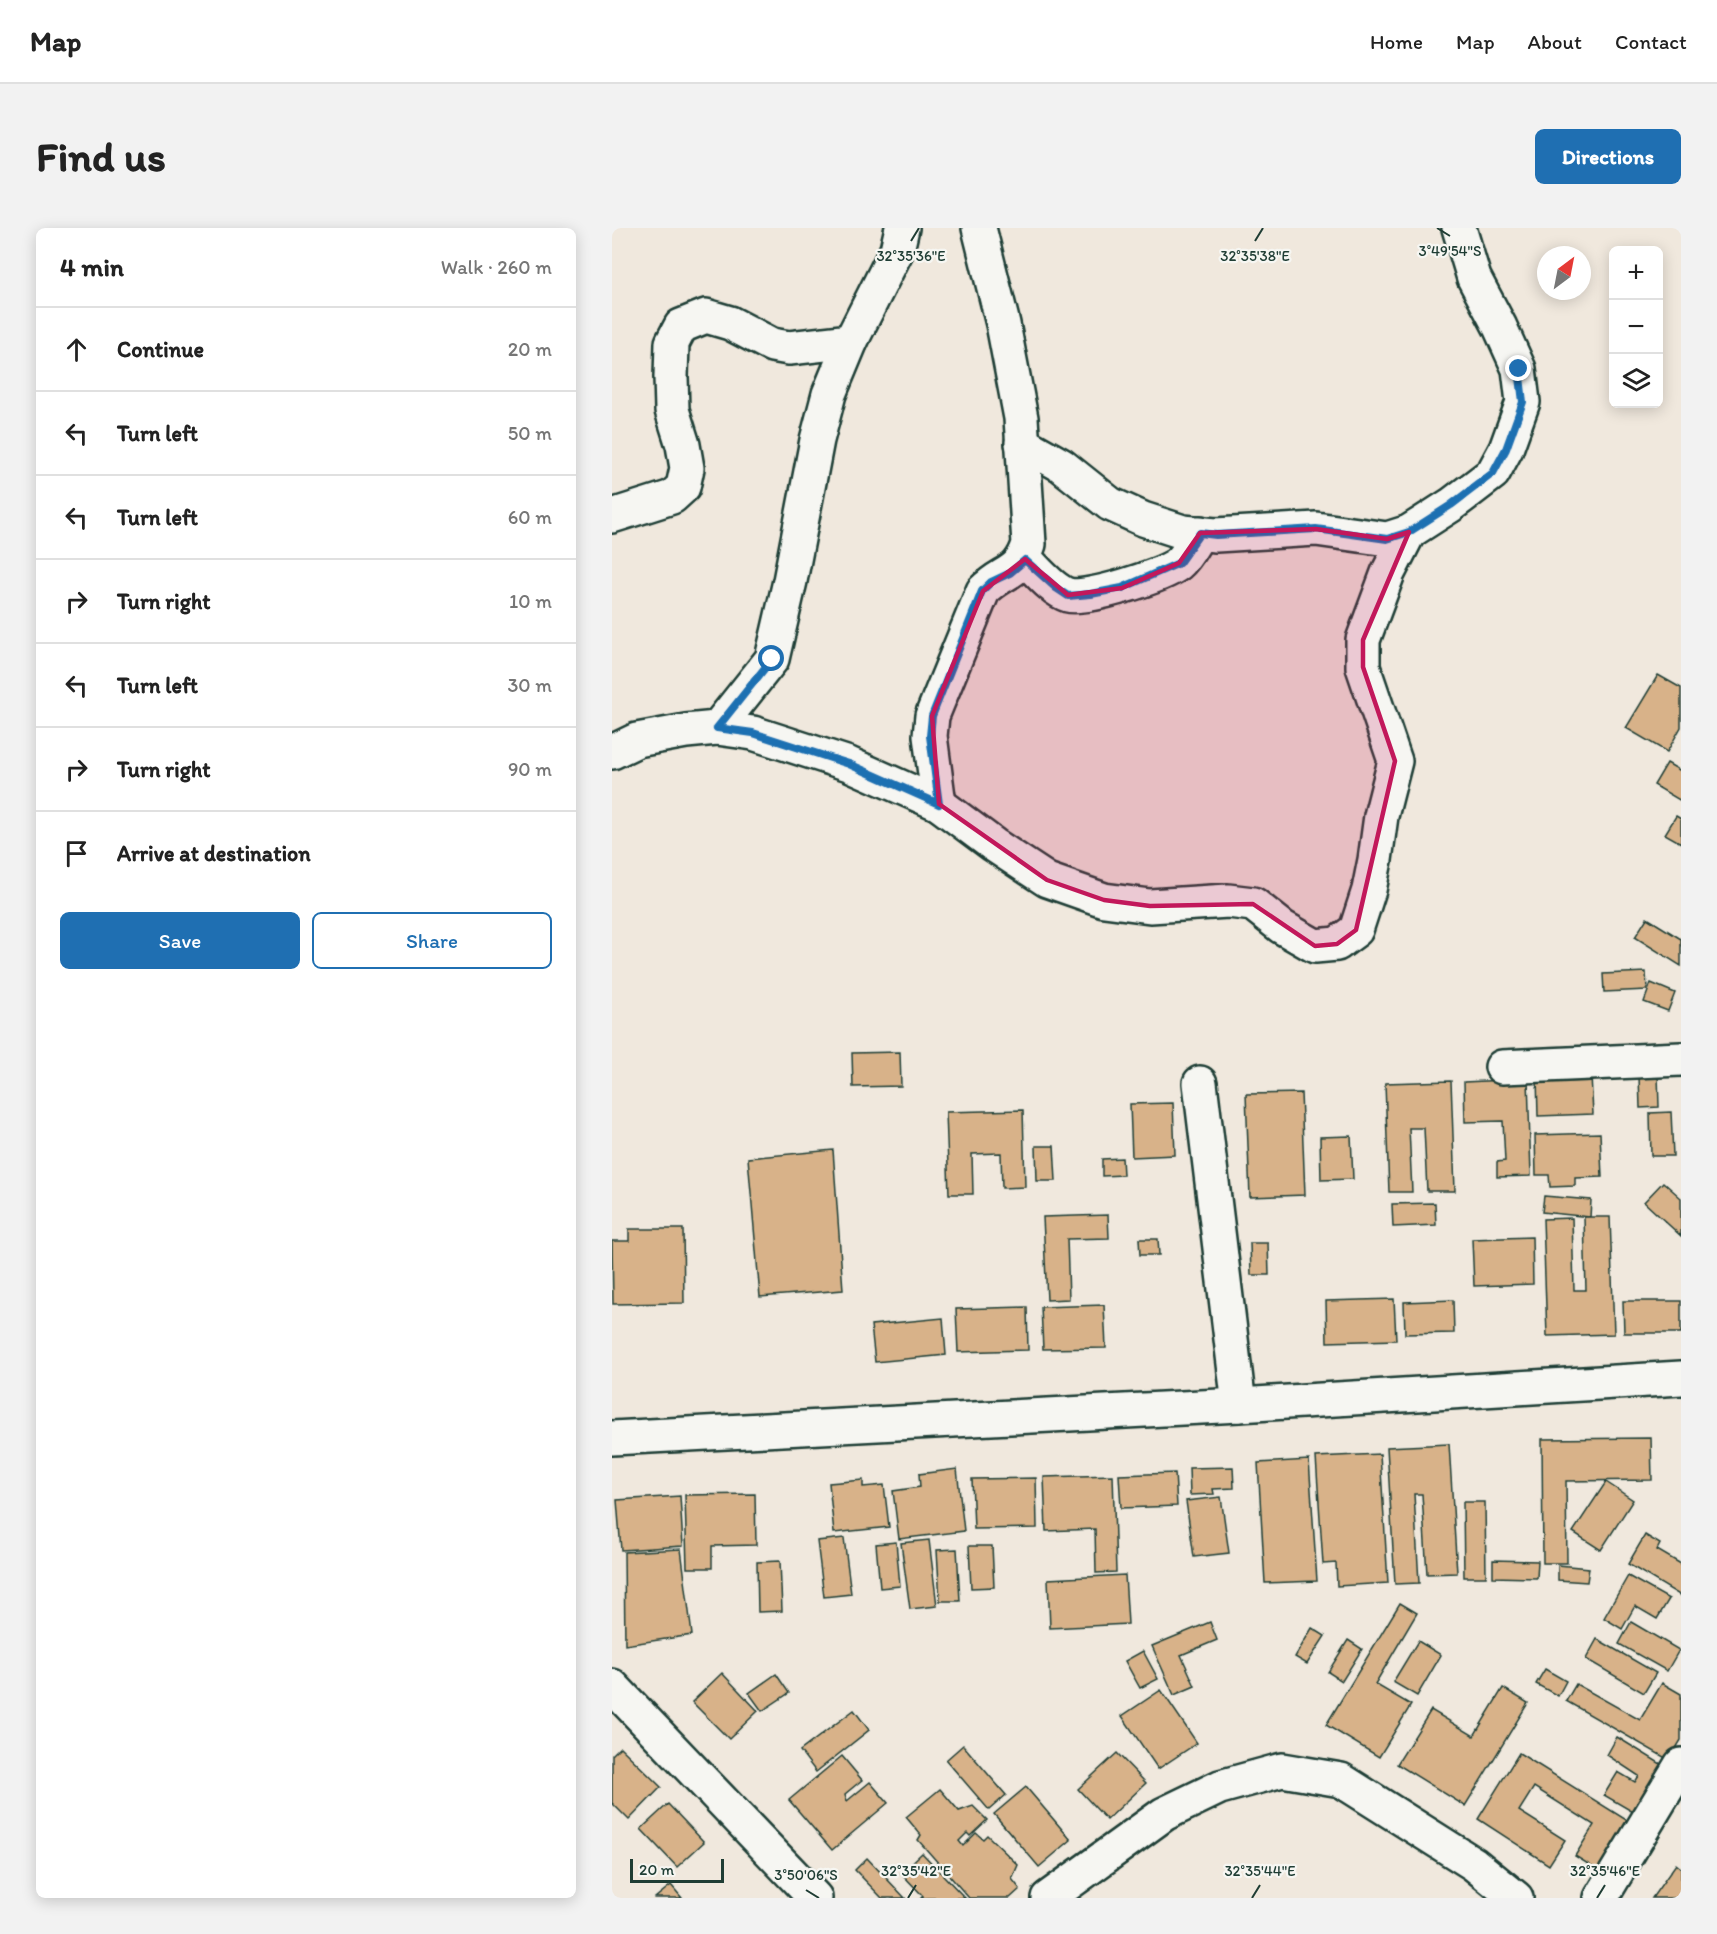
<!DOCTYPE html>
<html lang="en">
<head>
<meta charset="utf-8">
<style>
  :root { --surface:#fff; --page:#f2f2f2; --text:#222; --muted:#767676; --line:#e0e0e0; --accent:#1f6fb2 }
  body { margin:0; font-family:Itim,sans-serif; background:var(--page); color:var(--text) }
  .controls { position:absolute; right:18px; top:18px; display:grid; overflow:hidden; border-radius:9px; box-shadow:0 3px 15px #0003 }
  .controls button { width:54px; height:54px; display:grid; place-items:center; padding:0; border:0; border-bottom:2px solid var(--line); background:var(--surface); color:var(--text); font:30px sans-serif }
  .compass { position:absolute; left:925px; top:18px; width:54px; height:54px; border-radius:50%; background:var(--surface); box-shadow:0 3px 15px #0003; rotate:32deg }
  .scale { position:absolute; left:18px; bottom:15px; width:94px; box-sizing:border-box; padding-left:6px; border:3px solid #1f3d34; border-top:0; font-size:16px; line-height:21px; white-space:nowrap; color:#1f3d34; -webkit-text-stroke:4px #f6f6f2; paint-order:stroke }
  .stop { position:absolute; width:18px; height:18px; margin:-14px; border:4px solid #1f6fb2; border-radius:50%; background:#fff }
  .stop.end { background:#1f6fb2; border-color:#fff; box-shadow:0 2px 6px #0008 }
  .list { margin:0; padding:0; list-style:none }
  h2 { display:flex; justify-content:space-between; align-items:center; height:78px; margin:0; padding:0 24px; font-size:26px }
  h2 small { font-size:20px; font-weight:400; color:var(--muted) }
  .list li { display:grid; grid-template-columns:39px 1fr auto; gap:18px; align-items:center; box-sizing:border-box; height:84px; padding:0 24px; border-top:2px solid var(--line) }
  .list b { display:block; font-size:22px; white-space:nowrap }
  .list em { font-size:20px; font-style:normal; color:var(--muted) }
  .actions { display:flex; gap:12px; padding:18px 24px }
  .actions a { flex:1; padding:14px 0; border:2px solid var(--accent); border-radius:9px; text-align:center; font-size:21px; color:var(--accent) }
  .actions .main { background:var(--accent); color:#fff }
  .icon { flex:none; width:33px; height:33px; fill:none; stroke:currentColor; stroke-width:2; stroke-linecap:round; stroke-linejoin:round }
  .map { position:relative; flex:none; width:1069px; height:1670px; overflow:hidden; border-radius:9px }
  header { display:flex; align-items:center; gap:36px; box-sizing:border-box; height:84px; padding:0 30px; background:var(--surface); border-bottom:2px solid var(--line) }
  header strong { font-size:28px }
  nav { display:flex; gap:33px; margin-inline-start:auto; font-size:21px }
  .intro { display:flex; align-items:center; justify-content:space-between; box-sizing:border-box; height:144px; padding:0 36px }
  h1 { margin:0; font-size:42px }
  .button { padding:15px 27px; border-radius:9px; background:var(--accent); color:#fff; font-size:21px; font-weight:700 }
  main { display:flex; gap:36px; padding:0 36px }
  aside { flex:1; background:var(--surface); border-radius:9px; box-shadow:0 3px 15px #0003 }
  .map>svg:first-child { display:block }
  .building { fill:#d8b289; stroke:#1f3d34; stroke-width:1.5 }
  .lines { fill:none; stroke-linecap:round; stroke-linejoin:round }
  .minor-casing { stroke:#1f3d34; stroke-width:38 }
  .minor { stroke:#f6f6f2; stroke-width:33 }
  .route { stroke:#1f6fb2; stroke-width:8 }
  .marked { fill:#c2185b; fill-opacity:0.2; stroke:#c2185b; stroke-width:4.5; stroke-linejoin:round }
  .ticks { fill:none; stroke:#1f3d34; stroke-width:2 }
  .ticks-label { font-size:15px; text-anchor:middle; fill:#1f3d34; stroke:#f6f6f2; stroke-width:4.5; stroke-linejoin:round; paint-order:stroke }
</style>
</head>
<body>
<header>
<strong>Map</strong>
<nav><a>Home</a><a>Map</a><a>About</a><a>Contact</a></nav>
</header>
<div class="intro"><h1>Find us</h1><a class="button">Directions</a></div>
<main>
<aside>
<h2>4 min<small>Walk · 260 m</small></h2>
<ul class="list">
<li><svg class="icon" aria-label="ahead" viewBox="0 0 24 24"><path d="M12 20V5M6 11l6-6 6 6"/></svg><div><b>Continue</b></div><em>20 m</em></li>
<li><svg class="icon" aria-label="left" viewBox="0 0 24 24"><path d="M17 20v-9H6M10 6l-5 5 5 5"/></svg><div><b>Turn left</b></div><em>50 m</em></li>
<li><svg class="icon" aria-label="left" viewBox="0 0 24 24"><path d="M17 20v-9H6M10 6l-5 5 5 5"/></svg><div><b>Turn left</b></div><em>60 m</em></li>
<li><svg class="icon" aria-label="right" viewBox="0 0 24 24"><path d="M7 20v-9h11M14 6l5 5-5 5"/></svg><div><b>Turn right</b></div><em>10 m</em></li>
<li><svg class="icon" aria-label="left" viewBox="0 0 24 24"><path d="M17 20v-9H6M10 6l-5 5 5 5"/></svg><div><b>Turn left</b></div><em>30 m</em></li>
<li><svg class="icon" aria-label="right" viewBox="0 0 24 24"><path d="M7 20v-9h11M14 6l5 5-5 5"/></svg><div><b>Turn right</b></div><em>90 m</em></li>
<li><svg class="icon" aria-label="arrive" viewBox="0 0 24 24"><path d="M6 21V4h12l-3 4 3 4H6"/></svg><div><b>Arrive at destination</b></div></li>
</ul>
<div class="actions"><a class="main">Save</a><a>Share</a></div>
</aside>
<div class="map">
<svg width="1069" height="1670" viewBox="0 0 1069 1670">
  <rect width="100%" height="100%" fill="#f0e8dd"/>
  <filter id="ink" filterUnits="userSpaceOnUse"><feTurbulence type="fractalNoise" baseFrequency=".0167" numOctaves="2"/><feDisplacementMap in="SourceGraphic" scale="12" xChannelSelector="R" yChannelSelector="G"/><feConvolveMatrix kernelMatrix="1 2 1 2 8 2 1 2 1" color-interpolation-filters="sRGB"/></filter>
  <g filter="url(#ink)">
    <g class="building">
      <polygon points="1046,447 1069,460 1069,499 1055,524 1014,500"/>
      <polygon points="1055,535 1069,543 1069,573 1042,557"/>
      <polygon points="1064,588 1069,591 1069,615 1053,606"/>
      <polygon points="1035,690 1069,711 1069,738 1023,709"/>
      <polygon points="1034,744 1035,762 992,764 991,746"/>
      <polygon points="1039,755 1063,765 1056,783 1032,774"/>
      <polygon points="288,824 289,858 241,859 240,825"/>
      <polygon points="979,847 981,886 926,888 925,848"/>
      <polygon points="1027,847 1046,847 1047,879 1028,880"/>
      <polygon points="916,851 919,948 885,949 885,934 893,933 891,893 853,894 852,854"/>
      <polygon points="839,853 843,963 815,963 812,900 797,900 800,964 777,964 773,855"/>
      <polygon points="689,865 693,967 638,969 634,866"/>
      <polygon points="561,875 563,927 520,929 518,876"/>
      <polygon points="411,882 413,959 390,960 389,925 360,926 361,966 337,966 334,884"/>
      <polygon points="1059,884 1061,928 1039,928 1038,885"/>
      <polygon points="988,905 990,949 963,950 963,958 938,959 937,947 924,947 923,907"/>
      <polygon points="739,908 741,951 709,952 708,909"/>
      <polygon points="424,918 442,918 444,953 425,953"/>
      <polygon points="221,922 231,1062 148,1069 136,930"/>
      <polygon points="510,930 511,947 490,948 490,931"/>
      <polygon points="1051,954 1069,970 1069,1008 1032,974"/>
      <polygon points="932,968 979,972 978,989 930,984"/>
      <polygon points="823,975 824,997 781,999 780,976"/>
      <polygon points="496,987 497,1010 455,1011 457,1071 435,1072 431,989"/>
      <polygon points="972,989 998,989 1002,1106 935,1108 931,991 960,990 962,1062 974,1062"/>
      <polygon points="17,1001 71,1001 72,1075 1,1076 0,1013 17,1013"/>
      <polygon points="920,1009 921,1056 862,1058 860,1011"/>
      <polygon points="527,1011 546,1011 547,1027 528,1027"/>
      <polygon points="638,1015 656,1015 657,1047 639,1047"/>
      <polygon points="782,1071 784,1112 715,1114 714,1073"/>
      <polygon points="841,1072 842,1105 793,1106 792,1074"/>
      <polygon points="1011,1073 1069,1073 1069,1105 1012,1105"/>
      <polygon points="492,1077 494,1120 431,1121 429,1079"/>
      <polygon points="415,1079 416,1122 346,1124 344,1081"/>
      <polygon points="331,1090 334,1127 263,1134 259,1097"/>
      <polygon points="1039,1210 1040,1252 954,1253 955,1335 931,1335 930,1211"/>
      <polygon points="837,1216 845,1345 815,1346 810,1266 802,1266 807,1355 783,1356 775,1219"/>
      <polygon points="768,1226 776,1355 725,1358 724,1335 711,1336 704,1229"/>
      <polygon points="697,1232 705,1353 653,1355 646,1235"/>
      <polygon points="621,1239 622,1260 601,1261 602,1266 578,1267 577,1240"/>
      <polygon points="345,1241 352,1303 287,1311 281,1263 308,1259 307,1246"/>
      <polygon points="563,1245 565,1278 509,1280 507,1247"/>
      <polygon points="501,1247 504,1344 484,1345 483,1301 434,1303 432,1249"/>
      <polygon points="424,1250 425,1300 362,1301 360,1251"/>
      <polygon points="251,1252 251,1259 272,1257 277,1299 222,1305 217,1255"/>
      <polygon points="994,1254 1021,1272 989,1322 961,1304"/>
      <polygon points="143,1266 144,1317 100,1318 100,1340 75,1340 73,1267"/>
      <polygon points="68,1268 71,1318 9,1322 5,1272"/>
      <polygon points="609,1269 617,1325 582,1329 574,1273"/>
      <polygon points="851,1274 873,1274 874,1349 852,1349"/>
      <polygon points="1033,1307 1048,1316 1045,1322 1069,1336 1069,1368 1016,1336"/>
      <polygon points="232,1310 239,1366 212,1369 205,1313"/>
      <polygon points="317,1312 325,1378 298,1381 289,1315"/>
      <polygon points="284,1314 288,1358 268,1360 264,1316"/>
      <polygon points="357,1318 380,1318 382,1359 359,1360"/>
      <polygon points="69,1321 80,1407 13,1417 12,1324"/>
      <polygon points="345,1321 348,1373 328,1373 325,1322"/>
      <polygon points="881,1332 926,1333 925,1350 881,1349"/>
      <polygon points="168,1333 170,1383 146,1384 145,1334"/>
      <polygon points="946,1337 977,1340 975,1354 946,1352"/>
      <polygon points="513,1347 516,1396 438,1400 436,1351"/>
      <polygon points="1016,1348 1057,1371 1045,1391 1023,1378 1010,1401 992,1390"/>
      <polygon points="788,1375 805,1385 763,1456 799,1477 767,1529 714,1497"/>
      <polygon points="598,1394 605,1412 569,1427 583,1458 562,1467 540,1418"/>
      <polygon points="1019,1394 1067,1422 1055,1443 1007,1416"/>
      <polygon points="700,1400 713,1408 695,1436 683,1429"/>
      <polygon points="985,1411 1044,1445 1032,1465 974,1431"/>
      <polygon points="736,1412 750,1421 730,1453 716,1444"/>
      <polygon points="806,1413 829,1427 805,1468 781,1454"/>
      <polygon points="531,1423 546,1451 528,1460 513,1433"/>
      <polygon points="933,1441 954,1453 946,1468 924,1456"/>
      <polygon points="110,1445 146,1483 117,1511 80,1474"/>
      <polygon points="164,1446 177,1465 150,1483 137,1465"/>
      <polygon points="1050,1455 1069,1466 1069,1512 1057,1532 954,1473 964,1456 1028,1492"/>
      <polygon points="891,1460 916,1475 853,1578 785,1536 819,1482 862,1508"/>
      <polygon points="549,1462 585,1515 546,1541 510,1488"/>
      <polygon points="242,1482 257,1502 204,1544 188,1523"/>
      <polygon points="1005,1509 1057,1541 1028,1588 992,1567 1006,1544 1023,1554 1027,1548 995,1527"/>
      <polygon points="351,1517 394,1567 377,1582 334,1532"/>
      <polygon points="8,1519 49,1559 17,1592 0,1575 0,1527"/>
      <polygon points="505,1525 534,1555 495,1592 466,1561"/>
      <polygon points="907,1525 1024,1598 994,1647 963,1628 982,1597 922,1559 907,1583 953,1612 937,1637 866,1591"/>
      <polygon points="230,1528 250,1552 233,1566 235,1573 258,1554 276,1575 220,1622 177,1572"/>
      <polygon points="414,1559 459,1612 427,1639 382,1586"/>
      <polygon points="328,1561 347,1583 361,1578 375,1592 358,1608 355,1605 347,1613 351,1618 364,1605 371,1611 375,1607 406,1637 400,1651 408,1661 398,1670 357,1670 306,1612 309,1607 294,1589"/>
      <polygon points="56,1576 92,1614 65,1639 29,1601"/>
      <polygon points="310,1625 353,1670 309,1670 311,1668 289,1645"/>
      <polygon points="255,1630 293,1670 270,1670 243,1642"/>
      <polygon points="1064,1636 1069,1640 1069,1670 1040,1670"/>
      <polygon points="59,1657 70,1670 43,1670"/>
    </g>
    <g class="lines">
      <defs>
        <g id="minor">
          <polyline points="410,215 449,237 498,276 531,291 571,304 604,307 704,301 775,311 797,304 839,277 881,245 894,221 911,174 907,141 888,99 862,50 847,0"/>
          <polyline points="0,288 60,269 71,259 75,240 71,217 60,182 59,149 60,115 69,98 94,88 118,95 160,117 177,120 239,113"/>
          <path d="M413 331C425 342 440 362 456 367 474 372 551 348 566 336 575 329 582 314 588 305"/>
          <polyline points="105,500 160,431 178,353 205,212 217,166 239,113 285,22 290,0"/>
          <polyline points="0,524 25,512 74,503 105,500 141,505 237,536 327,576 382,617 435,652 492,672 538,678 616,673 641,676 670,699 703,718 725,716 744,702 757,662 763,632 769,588 783,533 751,439 751,412 776,345 797,304"/>
          <path d="M327 576 318 508 320 488 371 363C391 342 407 348 417 316L409 190 391 96 367 0"/>
          <polyline points="890,839 1069,831"/>
          <polyline points="588,855 627,1177"/>
          <polyline points="0,1210 627,1177 1069,1150"/>
          <polyline points="0,1458 203,1670"/>
          <polyline points="436,1670 552,1586 608,1559 670,1542 729,1552 862,1636 904,1670"/>
          <polyline points="989,1670 1069,1537"/>
        </g>
      </defs>
      <use href="#minor" class="minor-casing"/>
      <use href="#minor" class="minor"/>
    </g>
  </g>
  <g class="lines" filter="url(#ink)">
    <polyline class="route" points="160,431 105,500 141,505 237,536 327,576 318,508 320,488 370,363 379,354 398,345 413,332 444,360 456,368 479,366 510,360 567,335 588,305 604,307 704,301 775,311 797,304 839,277 881,245 894,221 911,174 907,141"/>
  </g>
  <path class="marked" d="M704 301 775 311 797 304 751 412V439L783 533 744 702 725 716 703 718 641 676 538 678 492 672 435 652 327 576 320 488 371 363 413 331 456 367 510 360 567 335 588 305Z"/>
  <path class="ticks" d="M825 0 838 8M299 13 307 0M643 13 651 0M194 1662 207 1670M296 1670 304 1657M640 1670 648 1657M985 1670 993 1657"/>
  <g class="ticks-label">
    <text x="838" y="28">3°49'54"S</text>
    <text x="299" y="33">32°35'36"E</text>
    <text x="643" y="33">32°35'38"E</text>
    <text x="304" y="1648">32°35'42"E</text>
    <text x="648" y="1648">32°35'44"E</text>
    <text x="993" y="1648">32°35'46"E</text>
    <text x="194" y="1652">3°50'06"S</text>
  </g>
</svg>
<div class="controls">
<button>+</button>
<button>−</button>
<button><svg class="icon" aria-label="layers" viewBox="0 0 24 24"><path d="M12 4l9 5-9 5-9-5zM3 14l9 5 9-5"/></svg></button>
</div>
<svg class="compass" viewBox="-18 -18 36 36"><path d="M0-13l5 13h-10z" fill="#e53935"/><path d="M0 13l5-13h-10z" fill="#767676"/></svg>
<div class="scale">20 m</div>
<div class="stop" style="left:160px;top:431px"></div>
<div class="stop end" style="left:907px;top:141px"></div>
</div>
</main>
</body>
</html>
